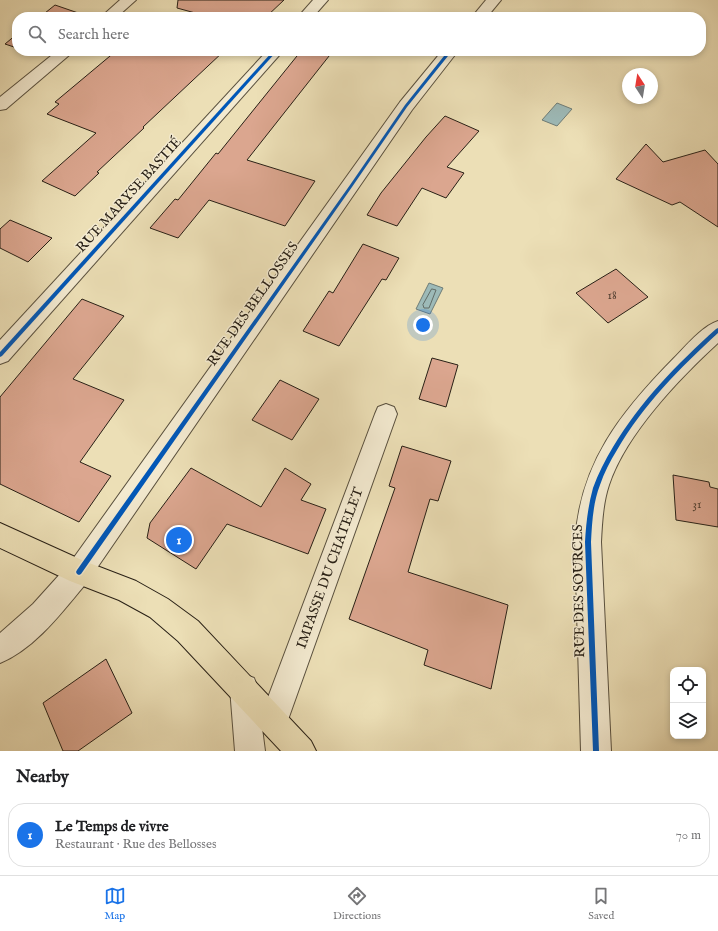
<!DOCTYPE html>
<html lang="en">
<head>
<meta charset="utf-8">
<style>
  :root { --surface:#fff; --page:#f6f6f6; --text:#202124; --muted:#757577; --line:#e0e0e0; --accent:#1a73e8 }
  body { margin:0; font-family:"IM FELL English",serif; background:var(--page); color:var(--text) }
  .controls { position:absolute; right:12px; bottom:12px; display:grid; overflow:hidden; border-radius:8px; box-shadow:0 2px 6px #0003 }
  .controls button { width:36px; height:36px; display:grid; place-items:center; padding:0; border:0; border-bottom:1px solid var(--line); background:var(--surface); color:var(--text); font:20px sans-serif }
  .compass { position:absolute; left:622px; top:68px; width:36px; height:36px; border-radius:50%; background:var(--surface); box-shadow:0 2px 6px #0003; rotate:348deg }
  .you { position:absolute; left:423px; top:325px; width:14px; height:14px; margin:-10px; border:3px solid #fff; border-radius:50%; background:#1a73e8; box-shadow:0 0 0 6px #1a73e833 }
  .badge { display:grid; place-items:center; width:26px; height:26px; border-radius:50%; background:var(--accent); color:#fff; font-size:13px; font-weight:700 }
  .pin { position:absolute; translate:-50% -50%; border:2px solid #fff; box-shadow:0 1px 4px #0006 }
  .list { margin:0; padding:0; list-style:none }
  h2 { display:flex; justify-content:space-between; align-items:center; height:52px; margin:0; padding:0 16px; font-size:17px }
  h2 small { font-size:13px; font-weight:400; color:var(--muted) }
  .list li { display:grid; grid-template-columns:26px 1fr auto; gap:12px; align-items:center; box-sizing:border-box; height:64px; margin:0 8px 8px; padding:0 8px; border:1px solid var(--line); border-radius:16px }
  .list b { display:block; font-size:15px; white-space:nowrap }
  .list p { margin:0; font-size:13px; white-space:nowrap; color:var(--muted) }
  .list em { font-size:13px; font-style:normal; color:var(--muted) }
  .icon { flex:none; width:22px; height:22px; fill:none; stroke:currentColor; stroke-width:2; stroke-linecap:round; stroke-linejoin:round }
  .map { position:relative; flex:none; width:718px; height:751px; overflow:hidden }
  .search { position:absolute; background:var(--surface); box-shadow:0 2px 6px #0003; left:12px; right:12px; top:12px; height:44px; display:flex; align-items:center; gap:10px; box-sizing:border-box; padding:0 14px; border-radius:16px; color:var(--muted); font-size:15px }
  .sheet { height:124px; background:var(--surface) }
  nav { display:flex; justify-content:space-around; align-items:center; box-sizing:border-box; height:56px; border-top:1px solid var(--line); background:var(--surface); font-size:11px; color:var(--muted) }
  nav a { display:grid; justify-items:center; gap:2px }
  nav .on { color:var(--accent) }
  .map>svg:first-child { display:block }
  .water { fill:#9dbab8; stroke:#6e7c77 }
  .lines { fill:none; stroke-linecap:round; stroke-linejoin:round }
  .shore { stroke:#626d67; stroke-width:1 }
  .building { fill:#dba68f; stroke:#282016 }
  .minor-casing { stroke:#59503e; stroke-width:2 }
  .major-casing { stroke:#282016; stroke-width:2 }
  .minor { fill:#f3ead0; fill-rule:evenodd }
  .major { fill:#ecdfb6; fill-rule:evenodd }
  .cycleway-casing { stroke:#f3ead0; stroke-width:3 }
  .cycleway { fill:#0057b8; fill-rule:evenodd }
  .labels { text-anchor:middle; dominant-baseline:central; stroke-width:3; stroke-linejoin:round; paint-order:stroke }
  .number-label { font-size:12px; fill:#554234 }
  .street-label { font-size:14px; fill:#282016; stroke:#f3ead0 }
</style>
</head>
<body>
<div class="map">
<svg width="718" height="751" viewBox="0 0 718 751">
  <rect width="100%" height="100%" fill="#ecdfb6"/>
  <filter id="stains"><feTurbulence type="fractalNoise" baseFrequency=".005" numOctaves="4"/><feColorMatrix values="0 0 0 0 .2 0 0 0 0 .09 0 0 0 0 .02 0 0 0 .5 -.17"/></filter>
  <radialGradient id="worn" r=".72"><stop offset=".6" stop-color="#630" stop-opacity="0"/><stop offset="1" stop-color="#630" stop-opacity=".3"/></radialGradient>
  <g class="water">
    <polygon points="557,103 572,109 557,126 542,120"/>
    <polygon points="429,283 443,288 430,314 416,309"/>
  </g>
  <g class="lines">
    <polygon class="shore" points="432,289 436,290 429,308 424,308 423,305"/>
  </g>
  <g class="building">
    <polygon points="178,0 284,0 266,17 210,17 177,8"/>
    <polygon points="55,5 87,16 40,17"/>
    <polygon points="17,34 17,48 5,44"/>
    <polygon points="116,51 224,51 143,127 144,128 97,172 99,173 75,196 42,181 96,133 47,114 59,104 55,102"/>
    <polygon points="301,51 333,51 247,160 315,181 285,226 209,200 178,238 150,228 175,199 178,200 216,153 218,154"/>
    <polygon points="445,116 479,131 447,167 464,173 446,198 422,188 397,226 367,215 381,193 426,137"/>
    <polygon points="646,144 663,162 705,150 718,164 718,227 680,202 672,205 616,179"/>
    <polygon points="10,220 52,238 28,262 0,248 0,229"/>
    <polygon points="363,244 399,258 386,280 382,279 339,346 303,331 329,291 333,293"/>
    <polygon points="616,269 648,297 608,323 576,293"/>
    <polygon points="82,299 124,316 73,379 124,400 80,462 111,476 79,522 0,484 0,397"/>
    <polygon points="432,358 458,365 446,407 419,399"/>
    <polygon points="280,380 319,399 292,440 252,420"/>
    <polygon points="402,446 451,461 438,501 430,499 408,572 508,605 491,689 424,665 428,650 349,619 395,488 389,486"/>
    <polygon points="191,468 261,507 285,468 311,484 301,500 326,509 308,554 227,524 196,569 147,538 150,523"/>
    <polygon points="673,475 709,482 710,487 718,489 718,527 676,520"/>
    <polygon points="106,659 132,713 78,751 63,751 43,703"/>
  </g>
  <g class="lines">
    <defs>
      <g id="minor">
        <polygon points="120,0 136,0 117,17 101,17"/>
        <polygon points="313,0 328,0 313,17 298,17"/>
        <polygon points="486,0 501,0 487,17 472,17"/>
        <polygon points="57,51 74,51 6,109 0,110 0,97"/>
        <polygon points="267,51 283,51 8,361 0,364 0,340"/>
        <path d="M442 51H458L412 110 88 581C63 611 36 648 0 663V633L33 604 70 563 400 102Z"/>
        <path d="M718 321V343C679 379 626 434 609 485 603 503 602 523 601 542L611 751H581L575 542C580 463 620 413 674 358 686 346 701 327 718 321Z"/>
        <polygon points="386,404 394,407 397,414 284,731 274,736 264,731 262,728 265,751 235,751 230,688 234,678 244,674 254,678 258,688 261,716 375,414 378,407"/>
      </g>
      <polygon id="major" points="0,523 84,561 136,581 168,599 198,621 311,741 316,751 281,751 178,641 150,617 119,600 70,581 0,548"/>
    </defs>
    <use href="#minor" class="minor-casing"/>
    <use href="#major" class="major-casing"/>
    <use href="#minor" class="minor"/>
    <use href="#major" class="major"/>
    <defs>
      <g id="cycleway">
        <polygon points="273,51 277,51 2,356 0,357 0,352"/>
        <polygon points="448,51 452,51 407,107 352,187 81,574 79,575 77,574 76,572 77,570 350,185 405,105"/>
        <path d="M718 328V333C680 368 643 405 617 450 610 461 604 473 600 485 593 503 592 523 591 542L599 751H593L585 542C586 524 588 506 593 488 598 474 605 460 613 447 640 402 677 364 716 329Z"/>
      </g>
    </defs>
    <use href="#cycleway" class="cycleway-casing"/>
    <use href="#cycleway" class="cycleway"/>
  </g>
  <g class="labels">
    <g class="number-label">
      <text x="612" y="295">18</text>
      <text x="697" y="504">31</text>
    </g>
    <g class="street-label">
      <text transform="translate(129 195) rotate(-48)">RUE MARYSE BASTIÉ</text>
      <text transform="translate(253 304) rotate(-55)">RUE DES BELLOSSES</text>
      <text transform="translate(330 568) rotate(-70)">IMPASSE DU CHATELET</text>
      <text transform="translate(579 591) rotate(-91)">RUE DES SOURCES</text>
    </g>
  </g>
  <rect width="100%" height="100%" filter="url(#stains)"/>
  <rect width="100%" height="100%" fill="url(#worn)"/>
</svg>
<div class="controls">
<button><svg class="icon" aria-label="locate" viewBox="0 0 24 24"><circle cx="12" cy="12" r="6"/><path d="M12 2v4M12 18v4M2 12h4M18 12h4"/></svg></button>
<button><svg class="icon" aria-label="layers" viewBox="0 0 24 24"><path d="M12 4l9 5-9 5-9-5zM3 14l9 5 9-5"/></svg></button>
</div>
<svg class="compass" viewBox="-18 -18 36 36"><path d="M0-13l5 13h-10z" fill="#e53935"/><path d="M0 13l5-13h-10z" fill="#757577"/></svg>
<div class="you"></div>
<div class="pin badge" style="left:179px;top:540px">1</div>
<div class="search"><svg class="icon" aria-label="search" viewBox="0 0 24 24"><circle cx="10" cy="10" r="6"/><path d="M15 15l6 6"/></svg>Search here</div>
</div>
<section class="sheet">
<h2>Nearby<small></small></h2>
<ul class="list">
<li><span class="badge">1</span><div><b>Le Temps de vivre</b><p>Restaurant · Rue des Bellosses</p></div><em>70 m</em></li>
</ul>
</section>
<nav>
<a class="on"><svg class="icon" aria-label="map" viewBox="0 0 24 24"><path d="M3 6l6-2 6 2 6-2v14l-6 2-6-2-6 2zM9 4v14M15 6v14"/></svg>Map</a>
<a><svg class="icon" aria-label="directions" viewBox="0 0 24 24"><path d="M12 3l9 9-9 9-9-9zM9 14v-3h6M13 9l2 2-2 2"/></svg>Directions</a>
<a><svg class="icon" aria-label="saved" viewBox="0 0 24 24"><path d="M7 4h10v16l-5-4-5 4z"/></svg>Saved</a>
</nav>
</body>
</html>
